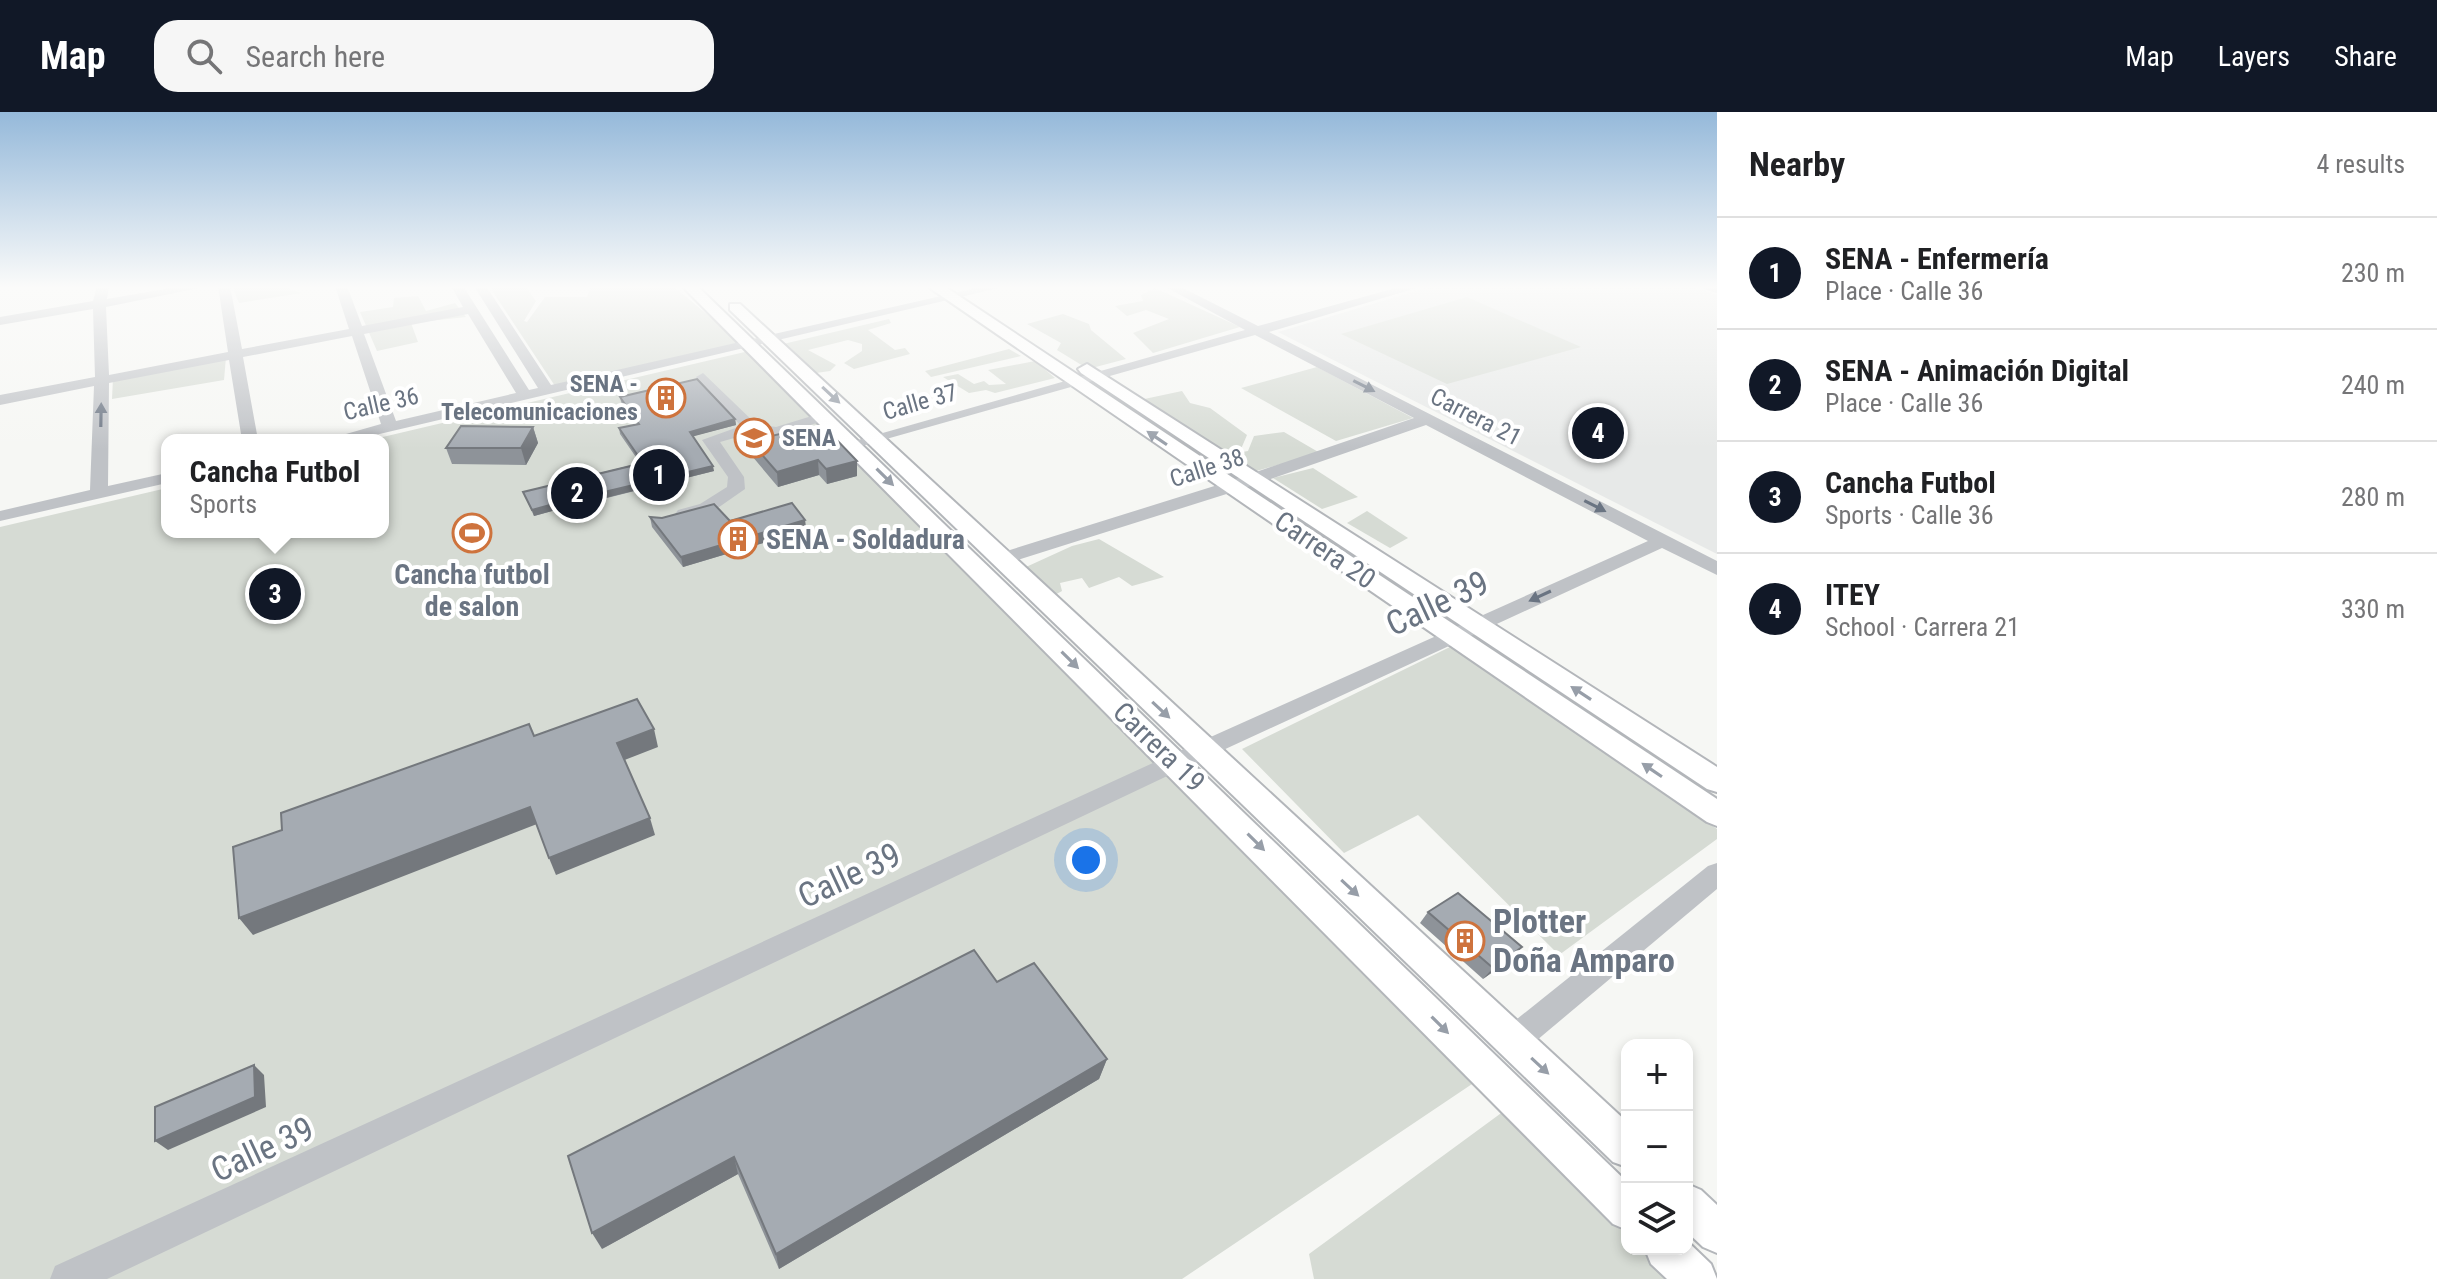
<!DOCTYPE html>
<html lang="en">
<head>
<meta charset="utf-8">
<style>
  :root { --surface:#fff; --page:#f6f6f6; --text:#202124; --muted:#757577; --line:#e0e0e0; --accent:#111827 }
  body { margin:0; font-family:"Roboto Condensed",sans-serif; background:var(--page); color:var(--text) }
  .controls { position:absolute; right:24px; bottom:24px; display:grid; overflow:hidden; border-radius:16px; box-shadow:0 4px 12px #0003 }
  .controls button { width:72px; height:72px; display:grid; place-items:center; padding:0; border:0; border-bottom:2px solid var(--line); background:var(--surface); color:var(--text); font:40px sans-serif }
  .you { position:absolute; left:1086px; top:748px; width:28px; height:28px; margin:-20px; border:6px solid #fff; border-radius:50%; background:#1a73e8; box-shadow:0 0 0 12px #1a73e833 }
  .badge { display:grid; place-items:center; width:52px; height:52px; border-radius:50%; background:var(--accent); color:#fff; font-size:26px; font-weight:700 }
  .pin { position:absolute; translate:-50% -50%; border:4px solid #fff; box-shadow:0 2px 8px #0006 }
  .popup { position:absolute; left:161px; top:322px; width:228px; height:104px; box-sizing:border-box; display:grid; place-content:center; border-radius:16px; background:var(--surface); filter:drop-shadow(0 2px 6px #0005); font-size:26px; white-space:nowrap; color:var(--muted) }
  .popup b { font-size:30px; color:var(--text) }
  .popup::after { content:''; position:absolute; left:50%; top:100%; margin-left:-16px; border:16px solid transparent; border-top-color:var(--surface) }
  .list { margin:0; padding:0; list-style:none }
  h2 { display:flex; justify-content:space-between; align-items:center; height:104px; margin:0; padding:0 32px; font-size:34px }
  h2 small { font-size:26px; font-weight:400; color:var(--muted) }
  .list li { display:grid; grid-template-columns:52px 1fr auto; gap:24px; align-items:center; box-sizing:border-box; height:112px; padding:0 32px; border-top:2px solid var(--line) }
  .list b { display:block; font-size:30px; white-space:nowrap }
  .list p { margin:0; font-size:26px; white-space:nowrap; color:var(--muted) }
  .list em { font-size:26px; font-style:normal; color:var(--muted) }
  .icon { flex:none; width:44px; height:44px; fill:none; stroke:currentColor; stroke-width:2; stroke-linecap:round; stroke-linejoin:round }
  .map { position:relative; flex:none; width:1717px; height:1167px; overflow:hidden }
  header { display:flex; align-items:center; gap:48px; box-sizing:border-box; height:112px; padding:0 40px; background:var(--accent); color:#fff }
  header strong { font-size:38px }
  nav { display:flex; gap:44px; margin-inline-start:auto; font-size:28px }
  .search { width:560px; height:72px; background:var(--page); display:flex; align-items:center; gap:20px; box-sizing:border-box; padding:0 28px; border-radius:24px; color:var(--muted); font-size:30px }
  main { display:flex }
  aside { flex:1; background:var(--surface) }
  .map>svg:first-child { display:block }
  .built { fill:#e7e9e8 }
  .green { fill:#d6dbd4 }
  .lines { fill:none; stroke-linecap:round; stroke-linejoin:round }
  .major-casing { stroke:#b3b6ba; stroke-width:4 }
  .minor { fill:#bfc2c6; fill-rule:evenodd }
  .major { fill:#fff; fill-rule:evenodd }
  .wall { fill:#8e9399 }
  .shaded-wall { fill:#74787d }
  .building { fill:#a5abb2; stroke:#74787d; stroke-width:2 }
  .oneway { fill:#6a7482 }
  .oneway2 { fill:#979ea8 }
  .labels { text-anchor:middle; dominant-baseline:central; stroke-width:8; stroke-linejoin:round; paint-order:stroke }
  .far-poi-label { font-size:24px; font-weight:bold; fill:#6a7482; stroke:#fff; text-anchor:end }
  .far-street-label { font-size:24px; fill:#6a7482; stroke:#fff }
  .poi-label { font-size:28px; font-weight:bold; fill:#6a7482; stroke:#fff; text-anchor:start }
  .street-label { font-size:28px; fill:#6a7482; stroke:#fff }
  .near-street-label { font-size:34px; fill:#6a7482; stroke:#fff }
  .near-poi-label { font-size:34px; font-weight:bold; fill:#6a7482; stroke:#fff; text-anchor:start }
</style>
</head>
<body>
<header>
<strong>Map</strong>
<div class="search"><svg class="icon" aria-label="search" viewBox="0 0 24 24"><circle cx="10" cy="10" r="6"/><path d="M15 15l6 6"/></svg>Search here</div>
<nav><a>Map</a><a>Layers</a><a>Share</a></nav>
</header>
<main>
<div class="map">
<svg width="1717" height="1167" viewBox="0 0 1717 1167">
  <rect width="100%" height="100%" fill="#f6f7f4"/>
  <polygon class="built" points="1433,174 1691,174 1717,183 1717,442 1278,220"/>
  <g class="green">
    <polygon points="232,174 280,174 302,181 239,191"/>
    <polygon points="489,174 525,174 536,189 524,209 527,210 545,185 587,185 591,174 673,174 743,232 555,274"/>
    <polygon points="1155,176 1240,215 1153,241 1133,221 1169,207 1146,198 1127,204 1115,194 1143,189 1141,183"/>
    <polygon points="418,184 426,199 455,191 466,205 411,211 418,230 377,239 360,200 393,195 394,186"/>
    <polygon points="1467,185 1581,235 1447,272 1341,222"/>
    <polygon points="1063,202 1089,212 1091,218 1126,247 1088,257 1057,238 1061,231 1027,212"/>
    <polygon points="889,207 891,211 868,218 895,238 905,236 910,242 854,257 844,251 862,239 862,232 848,228 808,238 836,253 830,259 816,261 779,233"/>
    <polygon points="1009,237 1021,244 931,265 925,259"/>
    <polygon points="749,239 1481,966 1182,1167 0,1167 0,415 167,376 167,420 383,420 383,328 370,328"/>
    <polygon points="226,245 224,268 112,287 113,266"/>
    <polygon points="1035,249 1055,266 995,281 986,278 969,281 943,265 958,262 974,272 984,269 989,273 1006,272 988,258"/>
    <polygon points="1317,255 1413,306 1336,329 1241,276"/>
    <polygon points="1182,279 1190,291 1210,296 1247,323 1241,337 1220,340 1135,289"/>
    <polygon points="1284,320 1320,341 1253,360 1226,343 1248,339 1254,324"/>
    <polygon points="1313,356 1358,385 1322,397 1273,366"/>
    <polygon points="1367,399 1408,426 1390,436 1347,411"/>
    <polygon points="1099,427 1164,465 1132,474 1119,465 1089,476 1082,466 1060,471 1062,479 1053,484 1026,455 1072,434"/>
    <polygon points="1452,534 1717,717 1717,727 1559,843 1418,703 1344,741 1242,637"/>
    <polygon points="1504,999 1627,1124 1627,1137 1640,1137 1670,1167 1314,1167 1309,1142"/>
  </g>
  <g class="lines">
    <defs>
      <g id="major">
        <polygon points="682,174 697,174 1627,1070 1627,1118 1613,1112"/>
        <polygon points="927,174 944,174 1717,687 1717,714 1707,710"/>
        <polygon points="730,192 740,192 1627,1010 1627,1055 1613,1050 730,198"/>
        <polygon points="1087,252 1717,655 1717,680 1707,677 1081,261 1078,257"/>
        <polygon points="1687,1072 1701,1078 1717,1093 1717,1141 1703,1135 1687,1120"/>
        <polygon points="1687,1129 1711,1152 1717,1167 1667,1167 1651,1152 1645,1137 1687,1137"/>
      </g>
    </defs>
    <use href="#major" class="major-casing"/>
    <g class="minor">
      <path d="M97 174H109L107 187 182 174H209L106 195 109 263 228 240 218 174H230L242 237 349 217 335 174H347L362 214 463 195 451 174H463L529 278 538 276 474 174H486L551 273 985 174H1007L354 328H325L381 312 352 224 243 245 258 328H242L229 248 109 271 108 374 167 361V371L0 409V399L90 378 94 274 0 293V283L95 265 93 197 0 213V205L93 189ZM468 202 516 281 396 309 364 222Z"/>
      <polygon points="1164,174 1179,174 1258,214 1403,174 1423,174 1269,220 1717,449 1717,463 1662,436 1182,657 107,1167 50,1167 55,1154 1166,645 1648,429 1426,313 1236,379 1008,451 994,451 992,447 994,443 1224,371 1414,306 1255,223 858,335 852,337 844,332 1245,218"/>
      <polygon points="1702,174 1717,174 1717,181 1704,177"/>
      <polygon points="703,261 756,312 776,315 825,300 833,305 777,325 752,321 720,330 744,365 745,377 712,400 684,407 675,402 678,398 700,392 727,375 728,365 702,328 741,314 698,268 696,265"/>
      <polygon points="1717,751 1717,777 1524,939 1513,943 1502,939 1498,929 1502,919 1708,754"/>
    </g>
    <use href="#major" class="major"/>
  </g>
  <g class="wall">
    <polygon points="620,285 735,307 736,313 693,324 714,359 595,389 599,400 570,409 563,396 534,404 523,380 640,351 620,322 619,316 637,312 621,290"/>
    <polygon points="533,315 538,331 526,353 452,352 446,336"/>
    <polygon points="750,329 802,335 857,349 857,364 827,372 819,363 778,375 752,344"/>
    <polygon points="650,405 730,409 805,408 806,418 683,455 652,415"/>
    <polygon points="1428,800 1512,846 1483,867 1420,811"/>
    <polygon points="997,870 1107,947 1099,967 779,1157 738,1062 602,1137"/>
  </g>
  <g class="shaded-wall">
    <polygon points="735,307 736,313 691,325 690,320"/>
    <polygon points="533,315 538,331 526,353 521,336"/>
    <polygon points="818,348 819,363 778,375 777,360"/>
    <polygon points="857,349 857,364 827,372 826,357"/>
    <polygon points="713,354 714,359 593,389 592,383"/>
    <polygon points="561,390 563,396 534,404 532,398"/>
    <polygon points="598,395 599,400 570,409 568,403"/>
    <polygon points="805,408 806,418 683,455 681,445"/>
    <polygon points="654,617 658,635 622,649 617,631"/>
    <polygon points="530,695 537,712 253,823 239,806"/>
    <polygon points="650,706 655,723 556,763 549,746"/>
    <polygon points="1522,835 1512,846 1483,867 1493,856"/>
    <polygon points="1107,947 1099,967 779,1157 776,1142"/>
    <polygon points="254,953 264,963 266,995 168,1038 155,1029"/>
    <polygon points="734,1045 738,1062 602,1137 592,1121"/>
  </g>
  <g class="building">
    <polygon points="697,267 735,307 690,320 713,354 592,383 598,395 568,403 561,390 532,398 523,380 643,351 619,316 639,312 620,285"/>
    <polygon points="461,314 533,315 521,336 446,336"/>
    <polygon points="788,320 802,335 836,327 857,349 826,357 818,348 777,360 750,329"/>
    <polygon points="792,391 805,408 681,445 650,405 662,406 714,392 730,409"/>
    <polygon points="637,587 654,617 617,631 650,706 549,746 530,695 239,806 233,735 282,718 281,701 529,612 534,624"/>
    <polygon points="1458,781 1522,835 1493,856 1428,800"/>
    <polygon points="974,838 997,870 1034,851 1107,947 776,1142 734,1045 592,1121 568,1044"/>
    <polygon points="254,953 255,985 155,1029 155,995"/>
  </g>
  <defs><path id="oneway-solid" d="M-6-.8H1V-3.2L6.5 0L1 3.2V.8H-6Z" transform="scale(2)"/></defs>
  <g class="oneway">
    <use href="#oneway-solid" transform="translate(1364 274) rotate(27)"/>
    <use href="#oneway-solid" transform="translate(101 303) rotate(-89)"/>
    <use href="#oneway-solid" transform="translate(1595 394) rotate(27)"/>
    <use href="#oneway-solid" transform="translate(1540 484) rotate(155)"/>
  </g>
  <g class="oneway2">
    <use href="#oneway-solid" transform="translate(831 283) rotate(43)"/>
    <use href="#oneway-solid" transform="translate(1157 326) rotate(-146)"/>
    <use href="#oneway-solid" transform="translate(885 365) rotate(45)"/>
    <use href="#oneway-solid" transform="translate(1070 548) rotate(45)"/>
    <use href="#oneway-solid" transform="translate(1581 581) rotate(-147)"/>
    <use href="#oneway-solid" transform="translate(1161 598) rotate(43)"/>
    <use href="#oneway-solid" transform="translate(1652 658) rotate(-146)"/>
    <use href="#oneway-solid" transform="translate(1256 730) rotate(45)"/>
    <use href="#oneway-solid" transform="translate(1350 776) rotate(43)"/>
    <use href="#oneway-solid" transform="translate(1440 913) rotate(45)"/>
    <use href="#oneway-solid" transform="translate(1540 954) rotate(43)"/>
  </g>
  <linearGradient id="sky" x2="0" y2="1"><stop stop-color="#95b9da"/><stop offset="0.52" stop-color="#fbfbfa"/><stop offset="1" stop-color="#fbfbfa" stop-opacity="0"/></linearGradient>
  <rect width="1717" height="337" fill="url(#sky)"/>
  <defs>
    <symbol id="building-ring" viewBox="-11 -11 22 22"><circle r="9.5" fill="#fff" stroke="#ce733d" stroke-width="1.5"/><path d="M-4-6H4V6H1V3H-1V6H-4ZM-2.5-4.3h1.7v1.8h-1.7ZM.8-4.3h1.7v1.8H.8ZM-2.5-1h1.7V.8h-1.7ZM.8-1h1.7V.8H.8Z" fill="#ce733d"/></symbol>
    <symbol id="university-ring" viewBox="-11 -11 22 22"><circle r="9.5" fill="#fff" stroke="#ce733d" stroke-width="1.5"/><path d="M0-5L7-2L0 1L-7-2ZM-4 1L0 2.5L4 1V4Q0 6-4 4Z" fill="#ce733d"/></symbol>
    <symbol id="stadium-ring" viewBox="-11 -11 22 22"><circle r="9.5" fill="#fff" stroke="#ce733d" stroke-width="1.5"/><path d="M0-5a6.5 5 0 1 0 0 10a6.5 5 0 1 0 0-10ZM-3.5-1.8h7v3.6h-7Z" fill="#ce733d"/></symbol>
  </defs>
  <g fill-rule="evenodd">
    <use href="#building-ring" x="644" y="264" width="44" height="44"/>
    <use href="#university-ring" x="732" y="304" width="44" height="44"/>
    <use href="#stadium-ring" x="450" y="399" width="44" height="44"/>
    <use href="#building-ring" x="716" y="405" width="44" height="44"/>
    <use href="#building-ring" x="1443" y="807" width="44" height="44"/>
  </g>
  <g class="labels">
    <g class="far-poi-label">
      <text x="638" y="272">SENA -<tspan x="638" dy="28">Telecomunicaciones</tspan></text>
      <text x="782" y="326" text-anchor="start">SENA</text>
    </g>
    <g class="far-street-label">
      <text transform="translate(920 290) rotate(-16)">Calle 37</text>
      <text transform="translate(381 292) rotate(-13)">Calle 36</text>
      <text transform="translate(1476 305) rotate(27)">Carrera 21</text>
      <text transform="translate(1207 356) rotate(-18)">Calle 38</text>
    </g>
    <g class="poi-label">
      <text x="766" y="427">SENA - Soldadura</text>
      <text x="472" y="462" text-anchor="middle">Cancha futbol<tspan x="472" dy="32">de salon</tspan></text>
    </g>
    <g class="street-label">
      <text transform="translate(1325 438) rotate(34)">Carrera 20</text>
      <text transform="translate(1159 635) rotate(44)">Carrera 19</text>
    </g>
    <g class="near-street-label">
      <text transform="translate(1437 491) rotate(-25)">Calle 39</text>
      <text transform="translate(849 763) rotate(-25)">Calle 39</text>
      <text transform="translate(262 1037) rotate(-25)">Calle 39</text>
    </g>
    <g class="near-poi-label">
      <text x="1493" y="809">Plotter<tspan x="1493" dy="39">Doña Amparo</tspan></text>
    </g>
  </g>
</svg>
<div class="controls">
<button>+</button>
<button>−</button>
<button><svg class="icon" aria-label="layers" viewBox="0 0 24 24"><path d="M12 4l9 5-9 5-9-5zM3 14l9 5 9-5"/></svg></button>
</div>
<div class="you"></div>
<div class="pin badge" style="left:659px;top:363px">1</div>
<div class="pin badge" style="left:577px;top:381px">2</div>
<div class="pin badge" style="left:275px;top:482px">3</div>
<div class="popup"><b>Cancha Futbol</b>Sports</div>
<div class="pin badge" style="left:1598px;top:321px">4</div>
</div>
<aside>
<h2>Nearby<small>4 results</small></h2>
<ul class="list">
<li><span class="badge">1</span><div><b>SENA - Enfermería</b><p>Place · Calle 36</p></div><em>230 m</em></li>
<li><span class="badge">2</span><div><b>SENA - Animación Digital</b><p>Place · Calle 36</p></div><em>240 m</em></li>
<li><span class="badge">3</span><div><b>Cancha Futbol</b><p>Sports · Calle 36</p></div><em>280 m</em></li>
<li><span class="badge">4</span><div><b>ITEY</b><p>School · Carrera 21</p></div><em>330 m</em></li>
</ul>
</aside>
</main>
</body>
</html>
